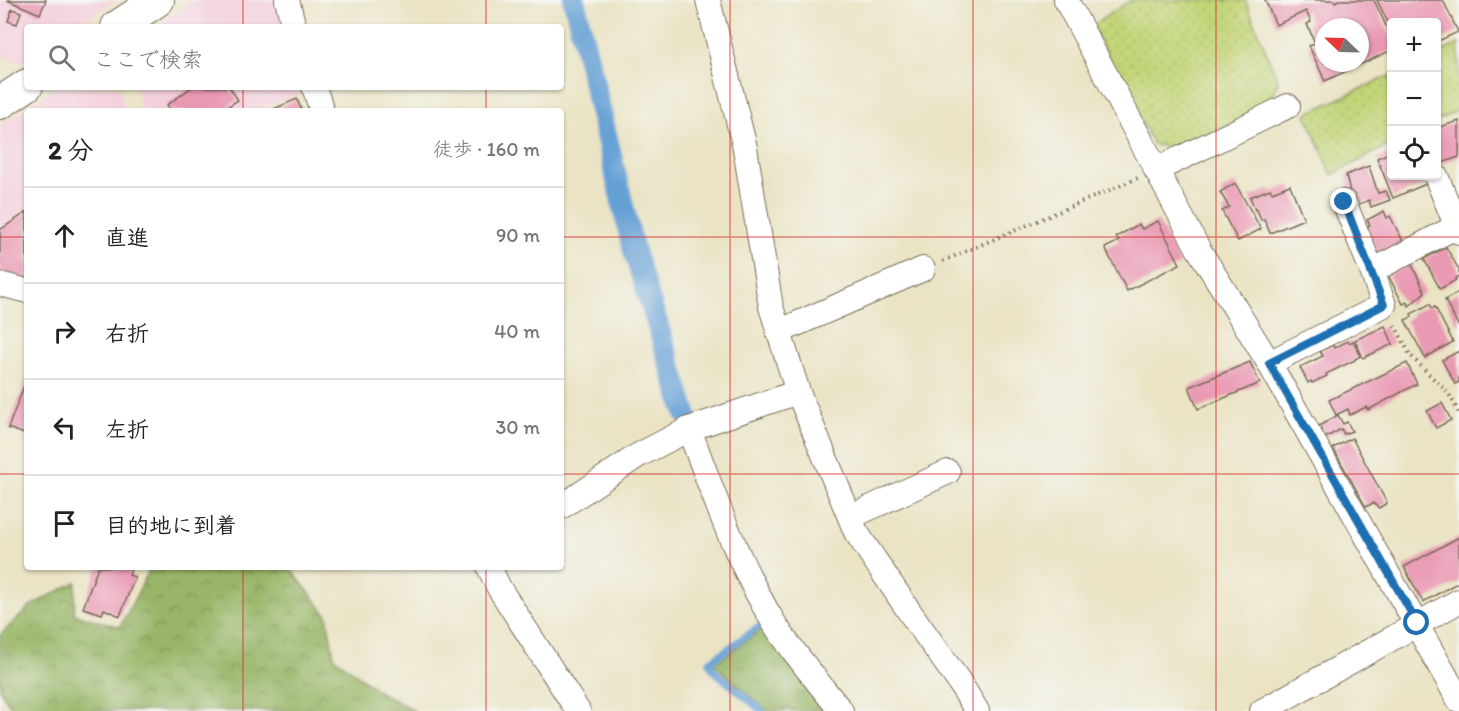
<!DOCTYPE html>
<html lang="ja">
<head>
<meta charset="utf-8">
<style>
  :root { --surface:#fff; --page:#f6f6f6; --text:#222; --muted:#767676; --line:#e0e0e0 }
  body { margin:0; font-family:Itim,"Klee One",sans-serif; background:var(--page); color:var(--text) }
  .controls { position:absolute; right:18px; top:18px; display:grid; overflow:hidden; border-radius:6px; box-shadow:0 2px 4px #0004 }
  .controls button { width:54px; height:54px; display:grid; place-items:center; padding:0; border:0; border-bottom:2px solid var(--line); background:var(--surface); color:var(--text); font:30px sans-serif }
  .compass { position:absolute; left:1315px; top:18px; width:54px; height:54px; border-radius:50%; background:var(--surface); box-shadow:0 2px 4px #0004; rotate:293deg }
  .stop { position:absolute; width:18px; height:18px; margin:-14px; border:4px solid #1f6fb2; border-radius:50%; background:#fff }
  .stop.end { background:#1f6fb2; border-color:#fff; box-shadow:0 2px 6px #0008 }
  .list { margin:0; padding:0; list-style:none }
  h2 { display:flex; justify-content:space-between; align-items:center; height:78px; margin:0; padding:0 24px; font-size:26px }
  h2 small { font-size:20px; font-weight:400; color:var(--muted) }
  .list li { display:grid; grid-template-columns:39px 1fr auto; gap:18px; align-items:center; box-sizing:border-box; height:96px; padding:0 24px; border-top:2px solid var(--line) }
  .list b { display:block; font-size:22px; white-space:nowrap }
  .list em { font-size:20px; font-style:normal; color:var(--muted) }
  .icon { flex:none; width:33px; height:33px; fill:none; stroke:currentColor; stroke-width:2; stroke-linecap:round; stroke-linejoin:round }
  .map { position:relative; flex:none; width:1459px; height:711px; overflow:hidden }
  .search { position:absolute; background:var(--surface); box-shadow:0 2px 4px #0004; left:24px; top:24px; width:540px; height:66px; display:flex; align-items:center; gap:15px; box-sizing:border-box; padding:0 21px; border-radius:6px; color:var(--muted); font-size:22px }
  .panel { position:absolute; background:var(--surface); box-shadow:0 2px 4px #0004; left:24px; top:108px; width:540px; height:462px; border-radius:6px }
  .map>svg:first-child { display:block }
  .built { fill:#f4cfdc }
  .grass { fill:url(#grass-dots); stroke:#7e804b; stroke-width:1.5 }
  .forest { fill:url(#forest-crowns); stroke:#6a7043; stroke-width:1.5 }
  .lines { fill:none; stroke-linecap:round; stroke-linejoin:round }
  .stream { stroke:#66a1d6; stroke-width:7 }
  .canal { stroke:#66a1d6; stroke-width:22 }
  .building { fill:#ea99b3; fill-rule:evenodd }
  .minor-casing { stroke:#786b58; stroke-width:26 }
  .major-casing { stroke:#786b58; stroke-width:34 }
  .path { stroke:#786b58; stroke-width:4; stroke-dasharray:1.5 4.5; stroke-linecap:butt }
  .minor { stroke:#fff; stroke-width:24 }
  .major { stroke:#fff; stroke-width:32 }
  .route { stroke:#1f6fb2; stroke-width:8 }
  .grid { fill:none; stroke:#d62828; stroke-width:1.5; stroke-opacity:0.55 }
</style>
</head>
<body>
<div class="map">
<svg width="1459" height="711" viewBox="0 0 1459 711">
  <defs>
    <pattern id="grass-dots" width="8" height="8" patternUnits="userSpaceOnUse" patternTransform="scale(1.5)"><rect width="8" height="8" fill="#c2d578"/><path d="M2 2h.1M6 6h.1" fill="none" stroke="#a8b767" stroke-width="1.8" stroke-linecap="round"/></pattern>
    <pattern id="forest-crowns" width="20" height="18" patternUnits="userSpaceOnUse" patternTransform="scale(1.5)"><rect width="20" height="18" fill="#99b668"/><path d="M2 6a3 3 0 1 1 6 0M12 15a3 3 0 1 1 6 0" fill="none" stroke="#7e9455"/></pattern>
  </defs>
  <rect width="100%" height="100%" fill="#f6f6f2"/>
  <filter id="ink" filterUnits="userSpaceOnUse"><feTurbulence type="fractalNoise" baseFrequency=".0167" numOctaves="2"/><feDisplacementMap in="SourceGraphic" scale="12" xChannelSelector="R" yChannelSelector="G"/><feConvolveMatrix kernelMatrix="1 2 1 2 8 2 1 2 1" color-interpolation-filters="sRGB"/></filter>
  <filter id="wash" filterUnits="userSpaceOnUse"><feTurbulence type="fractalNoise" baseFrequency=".008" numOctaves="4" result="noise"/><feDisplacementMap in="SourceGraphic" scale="24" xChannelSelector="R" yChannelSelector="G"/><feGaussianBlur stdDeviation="1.35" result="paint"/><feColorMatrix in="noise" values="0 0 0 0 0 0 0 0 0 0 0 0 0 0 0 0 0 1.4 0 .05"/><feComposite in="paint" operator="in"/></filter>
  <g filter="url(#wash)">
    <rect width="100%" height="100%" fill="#eae4c5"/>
    <g class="built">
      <polygon points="0,0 116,0 76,27 27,27 27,59 21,63 0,55"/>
      <polygon points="195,0 276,0 285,27 154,27"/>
      <polygon points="58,87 120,87 125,111 27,111 27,283 0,275 0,124"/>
      <polygon points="135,87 305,87 307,93 251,111 141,111"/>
    </g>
    <g class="grass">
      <polygon points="1131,0 1245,0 1278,81 1267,109 1175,149 1153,144 1092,26"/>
      <polygon points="1459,44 1459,109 1437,121 1437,54"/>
      <polygon points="1391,75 1391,144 1332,175 1306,114"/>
    </g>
    <g class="forest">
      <polygon points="151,567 289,567 327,615 334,657 381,693 415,711 14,711 0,690 0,635 32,605 76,582 74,614 120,627"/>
      <polygon points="769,624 834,711 767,711 714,664"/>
    </g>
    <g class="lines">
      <polyline class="stream" points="762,619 764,623 709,662 714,671 762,711"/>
      <polyline class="canal" points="574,0 633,248 686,414"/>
    </g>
    <g id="blocks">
      <g class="building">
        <polygon points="7,0 46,0 40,14"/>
        <path d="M1265 0H1334L1335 2 1339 0H1374L1392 39V50L1325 81 1309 46 1315 43 1307 24 1311 22 1306 11 1276 25ZM1324 27H1360V63H1324Z"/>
        <polygon points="1377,0 1443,0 1458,32 1436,42 1436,22 1392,22 1392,31"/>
        <polygon points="12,9 21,12 17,24 8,21"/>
        <polygon points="192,87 233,87 230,88 238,100 221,111 171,111 167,105"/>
        <polygon points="297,99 302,111 269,111"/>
        <polygon points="1459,121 1459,157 1439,164 1436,156 1436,128"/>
        <polygon points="1392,152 1392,176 1423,176 1426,184 1393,198 1377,158"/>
        <polygon points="1369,166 1378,193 1386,191 1390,200 1371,207 1369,200 1357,205 1354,195 1351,196 1346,175"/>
        <polygon points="1235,183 1261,229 1238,241 1222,211 1229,207 1220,192"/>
        <polygon points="1290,185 1304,219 1270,233 1264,219 1261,220 1257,209 1255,210 1250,197 1270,189 1272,192"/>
        <polygon points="1384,211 1387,218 1390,216 1405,245 1380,258 1365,228 1370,225 1367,220"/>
        <polygon points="27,212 27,280 0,272 0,230"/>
        <polygon points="1158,221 1180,264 1127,291 1105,248 1119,241 1116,237 1139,224 1142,229"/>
        <polygon points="1446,247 1459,270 1459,276 1455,278 1456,280 1440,289 1424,259"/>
        <polygon points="1411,263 1425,292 1409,306 1407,302 1403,304 1388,275"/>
        <polygon points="1459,292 1459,327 1445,300"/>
        <polygon points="1430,304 1432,308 1435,307 1453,342 1425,358 1405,320 1412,317 1411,314"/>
        <polygon points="1385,326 1393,344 1363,358 1355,340"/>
        <polygon points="1348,341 1349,343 1353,341 1361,356 1355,359 1355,360 1326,374 1327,376 1312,383 1311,381 1308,383 1300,367 1323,356 1320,351 1333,345 1334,348"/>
        <polygon points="1459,351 1459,382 1455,384 1442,360"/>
        <polygon points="1250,362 1260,383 1198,409 1189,387"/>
        <polygon points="1407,363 1417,384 1368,410 1366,407 1350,415 1348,409 1336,415 1329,400"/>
        <polygon points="27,378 27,435 8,428"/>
        <polygon points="1442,403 1451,420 1436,428 1427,411"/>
        <polygon points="1338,415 1343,424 1347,422 1352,431 1344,434 1341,429 1325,438 1319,426"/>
        <polygon points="1352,438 1387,503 1379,508 1373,503 1366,507 1333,448"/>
        <polygon points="1459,537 1459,582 1423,602 1404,567"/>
        <polygon points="98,567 127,567 131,569 129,575 135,577 120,616 104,609 102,614 83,608"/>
      </g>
    </g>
  </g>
  <g filter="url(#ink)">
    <use href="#blocks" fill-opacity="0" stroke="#786b58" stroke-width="1.5"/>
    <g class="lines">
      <defs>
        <g id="minor">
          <polyline points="287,0 294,27"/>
          <polyline points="708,0 745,148 771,307 798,392 856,532 911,614 958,680 977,711"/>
          <polyline points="1066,0 1199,250 1269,363 1459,700"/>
          <polyline points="314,87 322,111"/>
          <polyline points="1156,170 1288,106"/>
          <polyline points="1436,176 1459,232"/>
          <polyline points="1344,202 1372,271"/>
          <polyline points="0,284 27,291"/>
          <polyline points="778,332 923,269"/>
          <polyline points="1269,363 1384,305 1372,271 1459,225"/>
          <path d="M689 429C714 496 737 562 774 623 794 654 818 682 841 711"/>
          <polyline points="561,507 637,456 689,429 798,392"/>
          <polyline points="850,517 948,472"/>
          <polyline points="489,567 499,588 578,711"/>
          <polyline points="1262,711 1459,601"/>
        </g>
        <g id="major">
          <polyline points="117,27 158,0"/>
          <polyline points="0,103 27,85"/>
        </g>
      </defs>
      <use href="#minor" class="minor-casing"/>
      <use href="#major" class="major-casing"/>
      <g class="path">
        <polyline points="943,261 1138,178"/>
        <polyline points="1395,325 1410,355 1449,394 1459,413"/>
      </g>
      <use href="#minor" class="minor"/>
      <use href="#major" class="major"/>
    </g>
  </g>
  <g class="lines" filter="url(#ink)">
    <polyline class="route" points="1344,202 1384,305 1269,363 1417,623"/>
  </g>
  <path class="grid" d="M243 0V27M486 0V27M730 0V711M973 0V711M1216 0V711M243 87V111M486 87V111M0 237H27M561 237H1459M0 474H27M561 474H1459M243 567V711M486 567V711"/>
</svg>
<div class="controls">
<button>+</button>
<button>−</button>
<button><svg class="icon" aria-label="locate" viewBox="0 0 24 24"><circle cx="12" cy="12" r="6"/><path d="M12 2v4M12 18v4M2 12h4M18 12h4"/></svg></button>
</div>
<svg class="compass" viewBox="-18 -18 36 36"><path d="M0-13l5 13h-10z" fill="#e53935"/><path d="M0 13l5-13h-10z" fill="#767676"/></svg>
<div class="stop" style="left:1417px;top:623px"></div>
<div class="stop end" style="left:1344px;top:202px"></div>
<div class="search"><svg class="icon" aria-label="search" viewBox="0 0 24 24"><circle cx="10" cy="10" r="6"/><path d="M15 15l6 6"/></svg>ここで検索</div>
<section class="panel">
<h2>2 分<small>徒歩 · 160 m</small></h2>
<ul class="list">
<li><svg class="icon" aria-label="ahead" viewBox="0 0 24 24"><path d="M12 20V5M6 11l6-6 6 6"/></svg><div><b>直進</b></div><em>90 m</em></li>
<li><svg class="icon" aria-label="right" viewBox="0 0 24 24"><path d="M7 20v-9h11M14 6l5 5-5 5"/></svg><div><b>右折</b></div><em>40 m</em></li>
<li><svg class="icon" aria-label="left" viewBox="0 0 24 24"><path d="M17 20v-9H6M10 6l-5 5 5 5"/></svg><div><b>左折</b></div><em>30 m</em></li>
<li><svg class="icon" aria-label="arrive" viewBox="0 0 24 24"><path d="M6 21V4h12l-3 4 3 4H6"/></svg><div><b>目的地に到着</b></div></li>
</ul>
</section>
</div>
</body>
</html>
